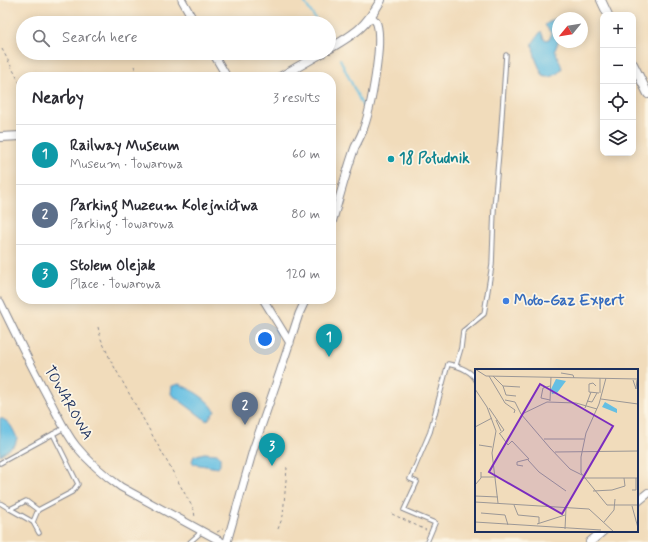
<!DOCTYPE html>
<html lang="en">
<head>
<meta charset="utf-8">
<style>
  :root { --surface:#fff; --page:#f2f2f3; --text:#2b2b33; --muted:#7c7c81; --line:#e1e1e2; --accent:#1f6fb2 }
  body { margin:0; font-family:Mynerve,sans-serif; background:var(--page); color:var(--text) }
  .controls { position:absolute; right:12px; top:12px; display:grid; overflow:hidden; border-radius:8px; box-shadow:0 2px 10px #0003 }
  .controls button { width:36px; height:36px; display:grid; place-items:center; padding:0; border:0; border-bottom:1px solid var(--line); background:var(--surface); color:var(--text); font:20px sans-serif }
  .compass { position:absolute; left:552px; top:12px; width:36px; height:36px; border-radius:50%; background:var(--surface); box-shadow:0 2px 10px #0003; rotate:240deg }
  .you { position:absolute; left:265px; top:339px; width:14px; height:14px; margin:-10px; border:3px solid #fff; border-radius:50%; background:#1a73e8; box-shadow:0 0 0 6px #1a73e833 }
  .badge { display:grid; place-items:center; width:26px; height:26px; border-radius:50%; background:var(--accent); color:#fff; font-size:13px; font-weight:700 }
  .pin { position:absolute; translate:-50% -33px; filter:drop-shadow(0 1px 2px #0008) }
  .pin::after { content:''; position:absolute; top:21px; width:14px; height:12px; background:inherit; clip-path:polygon(0 0,100% 0,50% 100%) }
  .list { margin:0; padding:0; list-style:none }
  h2 { display:flex; justify-content:space-between; align-items:center; height:52px; margin:0; padding:0 16px; font-size:17px }
  h2 small { font-size:13px; font-weight:400; color:var(--muted) }
  .list li { display:grid; grid-template-columns:26px 1fr auto; gap:12px; align-items:center; box-sizing:border-box; height:60px; padding:0 16px; border-top:1px solid var(--line) }
  .list b { display:block; font-size:15px; white-space:nowrap }
  .list p { margin:0; font-size:13px; white-space:nowrap; color:var(--muted) }
  .list em { font-size:13px; font-style:normal; color:var(--muted) }
  .icon { flex:none; width:22px; height:22px; fill:none; stroke:currentColor; stroke-width:2; stroke-linecap:round; stroke-linejoin:round }
  .map { position:relative; flex:none; width:648px; height:542px; overflow:hidden }
  .search { position:absolute; background:var(--surface); box-shadow:0 2px 10px #0003; left:16px; top:16px; width:320px; height:44px; display:flex; align-items:center; gap:10px; box-sizing:border-box; padding:0 14px; border-radius:22px; color:var(--muted); font-size:15px }
  .panel { position:absolute; background:var(--surface); box-shadow:0 2px 10px #0003; left:16px; top:72px; width:320px; height:232px; border-radius:16px }
  .map>svg:first-child { display:block }
  .water { fill:#65bfe3; stroke:#4077a0 }
  .lines { fill:none; stroke-linecap:round; stroke-linejoin:round }
  .stream { stroke:#65bfe3; stroke-width:2 }
  .service-casing { stroke:#86868c; stroke-width:5.5 }
  .minor-casing { stroke:#86868c; stroke-width:9 }
  .tertiary-casing { stroke:#86868c; stroke-width:10 }
  .path { stroke:#86868c; stroke-width:1; stroke-dasharray:3 3; stroke-linecap:butt }
  .service { stroke:#fff; stroke-width:3.5 }
  .minor { stroke:#fff; stroke-width:7 }
  .tertiary { stroke:#fff; stroke-width:8 }
  .culture-dot { fill:#0f9aa8; stroke:#fcf5e5; stroke-width:1.5 }
  .shop-dot { fill:#3f7fe0; stroke:#fcf5e5; stroke-width:1.5 }
  .labels { text-anchor:middle; dominant-baseline:central; stroke-width:3.5; stroke-linejoin:round; paint-order:stroke }
  .culture-label { font-size:15px; font-weight:bold; fill:#0d838f; stroke:#fcf5e5; text-anchor:start }
  .shop-label { font-size:15px; font-weight:bold; fill:#366cbe; stroke:#fcf5e5; text-anchor:start }
  .street-label { font-size:15px; fill:#1b2f5e; stroke:#fcf5e5 }
  .inset-road { fill:none; stroke:#9b9796; stroke-width:1 }
  .view { fill:#7b2cbf; fill-opacity:0.15; stroke:#7b2cbf; stroke-width:2 }
  .inset-edge { fill:none; stroke:#1b2f5e; stroke-width:2 }
</style>
</head>
<body>
<div class="map">
<svg width="648" height="542" viewBox="0 0 648 542">
  <rect width="100%" height="100%" fill="#fcf5e5"/>
  <filter id="ink" filterUnits="userSpaceOnUse"><feTurbulence type="fractalNoise" baseFrequency=".025" numOctaves="2"/><feDisplacementMap in="SourceGraphic" scale="8" xChannelSelector="R" yChannelSelector="G"/><feConvolveMatrix kernelMatrix="1 2 1 2 8 2 1 2 1" color-interpolation-filters="sRGB"/></filter>
  <filter id="wash" filterUnits="userSpaceOnUse"><feTurbulence type="fractalNoise" baseFrequency=".012" numOctaves="4" result="noise"/><feDisplacementMap in="SourceGraphic" scale="16" xChannelSelector="R" yChannelSelector="G"/><feGaussianBlur stdDeviation="0.9" result="paint"/><feColorMatrix in="noise" values="0 0 0 0 0 0 0 0 0 0 0 0 0 0 0 0 0 1.4 0 .05"/><feComposite in="paint" operator="in"/></filter>
  <g filter="url(#wash)">
    <rect width="100%" height="100%" fill="#f1dcbb"/>
    <g class="water">
      <path d="M558 18V42L555 50 562 68C558 75 550 79 543 76L536 60 532 44 541 31 544 39 548 40 551 36V33L545 25C551 21 555 17 563 18Z"/>
      <path d="M179 384C192 390 207 398 215 411L207 421 171 394 172 386Z"/>
      <path d="M0 418C10 421 13 429 17 438L15 445 0 455Z"/>
      <polygon points="204,453 217,454 220,457 220,465 218,468 194,464 192,461 194,456"/>
    </g>
    <g class="lines">
      <g class="stream">
        <polyline points="303,0 318,23"/>
        <polyline points="340,59 363,107"/>
      </g>
    </g>
  </g>
  <g filter="url(#ink)">
    <g class="lines">
      <defs>
        <g id="service">
          <polyline points="456,365 461,348 463,331 484,314 492,265 494,209 499,151 500,144 506,55"/>
          <polyline points="0,463 64,428"/>
          <polyline points="0,503 10,509 26,501 38,510 72,492 78,484 53,434"/>
          <polyline points="10,509 33,522 38,510"/>
          <polyline points="33,522 39,533"/>
          <polyline points="190,542 198,535 200,531"/>
          <path d="M427 542 435 523 404 510 417 482 410 479 430 432 448 364C458 366 471 370 476 380"/>
        </g>
        <g id="minor">
          <polyline points="182,0 195,23"/>
          <polyline points="213,53 227,77"/>
          <path d="M331 226C339 200 346 172 355 147 358 141 361 136 363 130 371 109 383 44 377 24 376 21 374 19 371 17"/>
          <polyline points="263,299 290,343"/>
          <path d="M0 302C16 335 32 368 50 401 58 416 65 432 76 446 89 462 104 475 121 487L222 542"/>
          <polyline points="227,542 253,450 280,372 299,314 306,299"/>
        </g>
        <g id="tertiary">
          <polyline points="601,0 608,15"/>
          <path d="M329 49C356 33 365 28 381 0"/>
          <polyline points="633,64 648,94"/>
          <polyline points="280,77 322,53"/>
          <polyline points="0,137 21,136"/>
          <polyline points="637,502 648,493"/>
          <polyline points="590,542 603,531"/>
        </g>
      </defs>
      <use href="#service" class="service-casing"/>
      <use href="#minor" class="minor-casing"/>
      <use href="#tertiary" class="tertiary-casing"/>
      <g class="path">
        <polyline points="2,49 21,85"/>
        <polyline points="134,66 140,77"/>
        <polyline points="98,327 101,339 111,361 194,510 195,518"/>
        <polyline points="392,514 426,530"/>
        <polyline points="278,529 283,516 287,468 284,467"/>
        <polyline points="217,532 223,529"/>
      </g>
      <use href="#service" class="service"/>
      <use href="#minor" class="minor"/>
      <use href="#tertiary" class="tertiary"/>
    </g>
  </g>
  <circle class="culture-dot" cx="391" cy="159" r="4"/>
  <circle class="shop-dot" cx="506" cy="301" r="4"/>
  <g class="labels">
    <g class="culture-label">
      <text x="399" y="159">18 Południk</text>
    </g>
    <g class="shop-label">
      <text x="514" y="301">Moto-Gaz Expert</text>
    </g>
    <g class="street-label">
      <text transform="translate(68 403) rotate(60)">TOWAROWA</text>
    </g>
  </g>
  <g transform="translate(475 369)">
    <rect width="163" height="163" fill="#f1dcbb"/>
    <path d="M81 10 91 12 82 24 77 25 76 20ZM130 33 142 40V44L127 38Z" fill="#65bfe3"/>
    <path class="inset-road" d="M0 0 11 7 163 10M86 4 98 6 99 9M14 7 30 34 40 41 39 44M18 7 28 17 31 26 41 27M125 9V24M131 9 124 35 111 64 106 88V104L132 136H163M158 11 161 20 162 11M28 17 45 18M121 17 118 14 114 15V23L124 24M0 20 12 38 21 62 17 84 23 134M126 30 163 35M30 31 40 33 46 45 75 79 95 100 107 106M75 31 66 29 68 19 75 17M75 32 76 8M112 32 117 33 122 24M14 39 29 61 24 65M110 39 116 23M47 45 72 33 101 34 122 40M21 51 26 62M0 58 17 49M25 65 33 76 37 72 54 90 42 93V96L48 97M69 70H109M4 76 17 78M80 83 163 82M53 91 64 103 91 122M6 108H21M108 109H163M0 116 6 109V103M157 121H161V109M118 122 137 121 150 117 149 109M0 127 23 128M0 133 114 140 139 163M39 136 43 146 64 148V154M157 137 163 159M6 144 30 146 33 156M0 153 126 161M129 153 139 141 140 130M62 155 90 146M90 160 91 139"/>
    <path class="view" d="M65 15 138 57 87 145 14 103Z"/>
    <rect width="163" height="163" class="inset-edge"/>
  </g>
</svg>
<div class="controls">
<button>+</button>
<button>−</button>
<button><svg class="icon" aria-label="locate" viewBox="0 0 24 24"><circle cx="12" cy="12" r="6"/><path d="M12 2v4M12 18v4M2 12h4M18 12h4"/></svg></button>
<button><svg class="icon" aria-label="layers" viewBox="0 0 24 24"><path d="M12 4l9 5-9 5-9-5zM3 14l9 5 9-5"/></svg></button>
</div>
<svg class="compass" viewBox="-18 -18 36 36"><path d="M0-13l5 13h-10z" fill="#e53935"/><path d="M0 13l5-13h-10z" fill="#7c7c81"/></svg>
<div class="you"></div>
<div class="pin badge" style="left:329px;top:357px;background:#0f9aa8">1</div>
<div class="pin badge" style="left:245px;top:425px;background:#5c6f8a">2</div>
<div class="pin badge" style="left:272px;top:466px;background:#0f9aa8">3</div>
<div class="search"><svg class="icon" aria-label="search" viewBox="0 0 24 24"><circle cx="10" cy="10" r="6"/><path d="M15 15l6 6"/></svg>Search here</div>
<section class="panel">
<h2>Nearby<small>3 results</small></h2>
<ul class="list">
<li><span class="badge" style="background:#0f9aa8">1</span><div><b>Railway Museum</b><p>Museum · Towarowa</p></div><em>60 m</em></li>
<li><span class="badge" style="background:#5c6f8a">2</span><div><b>Parking Muzeum Kolejnictwa</b><p>Parking · Towarowa</p></div><em>80 m</em></li>
<li><span class="badge" style="background:#0f9aa8">3</span><div><b>Stolem Olejak</b><p>Place · Towarowa</p></div><em>120 m</em></li>
</ul>
</section>
</div>
</body>
</html>
